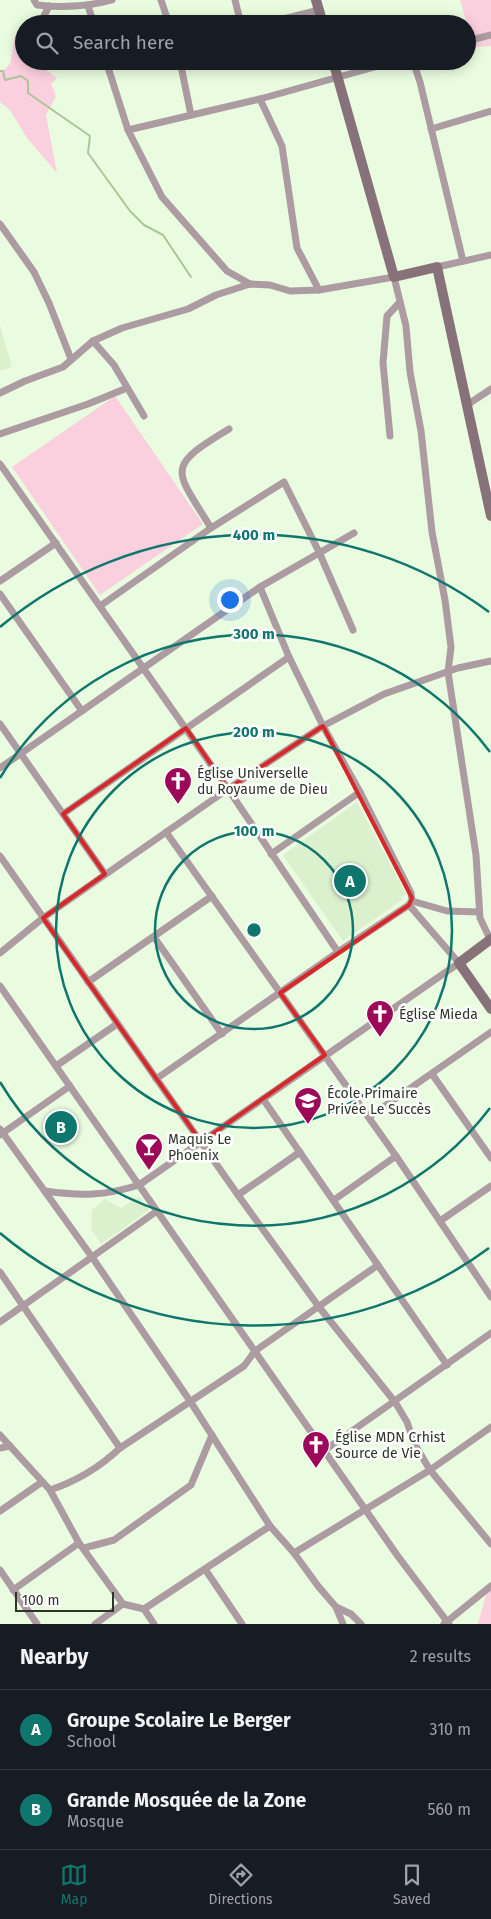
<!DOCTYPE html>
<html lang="en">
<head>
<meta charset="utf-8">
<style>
  :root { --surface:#171b24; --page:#242831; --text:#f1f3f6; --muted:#9ea1a6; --line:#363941; --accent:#0f766e }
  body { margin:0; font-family:"Fira Sans",sans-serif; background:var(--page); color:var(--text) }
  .scale { position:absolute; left:15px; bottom:12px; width:99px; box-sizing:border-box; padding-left:5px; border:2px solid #2e3429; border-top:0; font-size:14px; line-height:18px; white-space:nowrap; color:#2e3429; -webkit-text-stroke:4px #fff; paint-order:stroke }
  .you { position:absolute; left:229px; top:599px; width:18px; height:18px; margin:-12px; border:4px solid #fff; border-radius:50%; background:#1a73e8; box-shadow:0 0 0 8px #1a73e833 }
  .badge { display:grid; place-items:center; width:32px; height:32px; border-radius:50%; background:var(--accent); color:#fff; font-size:16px; font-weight:700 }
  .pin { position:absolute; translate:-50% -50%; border:2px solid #fff; box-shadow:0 1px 5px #0006 }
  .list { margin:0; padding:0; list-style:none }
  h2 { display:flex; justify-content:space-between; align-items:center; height:65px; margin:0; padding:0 20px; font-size:21px }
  h2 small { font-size:16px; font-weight:400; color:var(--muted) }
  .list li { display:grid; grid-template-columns:32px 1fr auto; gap:15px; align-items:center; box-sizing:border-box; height:80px; padding:0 20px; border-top:1px solid var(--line) }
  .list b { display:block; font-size:19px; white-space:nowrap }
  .list p { margin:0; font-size:16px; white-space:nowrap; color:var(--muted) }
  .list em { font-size:16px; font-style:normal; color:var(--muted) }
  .icon { flex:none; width:28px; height:28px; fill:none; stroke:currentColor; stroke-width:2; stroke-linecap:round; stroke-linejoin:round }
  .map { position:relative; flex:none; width:491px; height:1624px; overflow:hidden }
  .search { position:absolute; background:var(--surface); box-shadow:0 2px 12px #0003; left:15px; right:15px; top:15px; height:55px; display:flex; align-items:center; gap:12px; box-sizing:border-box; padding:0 18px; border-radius:28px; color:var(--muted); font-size:19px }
  .sheet { height:225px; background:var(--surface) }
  nav { display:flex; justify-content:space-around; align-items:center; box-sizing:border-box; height:70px; border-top:1px solid var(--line); background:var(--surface); font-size:14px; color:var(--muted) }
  nav a { display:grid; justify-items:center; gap:2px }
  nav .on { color:var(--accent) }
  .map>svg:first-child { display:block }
  .built { fill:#dbf1ce }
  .green { fill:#fbd0de }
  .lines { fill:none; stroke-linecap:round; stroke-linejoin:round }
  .stream { stroke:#aac698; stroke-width:2 }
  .street { stroke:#ac9ca1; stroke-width:7 }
  .secondary { stroke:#887279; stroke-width:10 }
  .marked { fill:none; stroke:#d62828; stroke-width:4; stroke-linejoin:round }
  .ring { fill:none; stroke:#0f766e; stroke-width:2.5 }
  .labels { text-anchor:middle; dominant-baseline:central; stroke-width:5; stroke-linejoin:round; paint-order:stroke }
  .poi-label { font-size:14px; fill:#2e3429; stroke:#fff; text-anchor:start }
  .centre { fill:#0f766e; stroke:#fff; stroke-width:2.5 }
  .ring-label { font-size:15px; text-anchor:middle; font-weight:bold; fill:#0f766e; stroke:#fff; stroke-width:5; stroke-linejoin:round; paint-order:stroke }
</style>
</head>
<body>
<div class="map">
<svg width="491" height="1624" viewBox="0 0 491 1624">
  <rect width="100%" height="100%" fill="#eafcdf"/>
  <g class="built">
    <polygon points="0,325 12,367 0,371"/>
    <polygon points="357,802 406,894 401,898 402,900 343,941 283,855"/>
    <polygon points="139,1196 149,1210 101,1244 91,1229 92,1210 105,1199 121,1208"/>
  </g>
  <g class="green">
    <polygon points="460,0 491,0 491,46 474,47"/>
    <polygon points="15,35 24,47 24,61 35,61 57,78 51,84 56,96 46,115 57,173 27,138 10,110 0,102 0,73 10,64"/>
    <polygon points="115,396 203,524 100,595 12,467"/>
    <polygon points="491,1588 491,1624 478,1624 487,1591"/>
  </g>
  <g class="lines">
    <polyline class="stream" points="0,71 3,71 5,80 21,76 28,81 28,93 90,136 88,153 130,211 144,225 163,235 191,277"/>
    <g class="street">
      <path d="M34 0 37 5C63 8 87 7 112 0"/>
      <polyline points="161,0 169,24"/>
      <polyline points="235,0 241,24"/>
      <polyline points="88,6 94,24"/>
      <polyline points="40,24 49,6"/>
      <polyline points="264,24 319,10"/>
      <polyline points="467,41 491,35"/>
      <polyline points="106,61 128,130 260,99 396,61"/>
      <polyline points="180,61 191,115"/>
      <polyline points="413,61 420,82 463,261"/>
      <polyline points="260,99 282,146 297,248 319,290"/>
      <polyline points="431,129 491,111"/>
      <polyline points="128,130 162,197 227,271 250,284"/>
      <polyline points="0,224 34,272 49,303 71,359"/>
      <polyline points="437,267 491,255"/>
      <polyline points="93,341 114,365 144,416"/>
      <polyline points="0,393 25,381 63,367 93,341 122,328 188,309 216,295 250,284 270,285 290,291 319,290 394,277 406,326 410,372 421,431 432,532 445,600 451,647 448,672 476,855 480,918 490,939"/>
      <polyline points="467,405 491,389"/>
      <polyline points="0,434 88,404 127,388"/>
      <polyline points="390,436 383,363 387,316 400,302"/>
      <polyline points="0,464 228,789 338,952"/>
      <path d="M211 528C175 469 164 468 229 429"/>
      <polyline points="0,581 56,543"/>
      <polyline points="0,594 82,711"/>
      <polyline points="100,606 211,528 284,482 319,552 353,630"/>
      <polyline points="0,724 105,874"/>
      <polyline points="0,768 260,587 354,533"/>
      <polyline points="63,814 289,657"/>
      <polyline points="166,832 396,1156 491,1297"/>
      <polyline points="271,854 360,792"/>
      <polyline points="0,856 238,1195 319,1307 395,1402 407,1422 414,1443 430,1470 491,1544"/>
      <polyline points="412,901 447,911 479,912"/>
      <polyline points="154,937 222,1034"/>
      <polyline points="0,953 43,918 228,789 323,726 384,694 458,668 491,661"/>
      <polyline points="88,982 212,896"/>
      <polyline points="0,986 397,1555 449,1624"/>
      <polyline points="56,1066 117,1024"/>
      <polyline points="432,1074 491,1158"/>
      <polyline points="156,1079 338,952 409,905 412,900 411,893 360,792 323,726 289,657 260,587"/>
      <polyline points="263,1099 447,1365"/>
      <polyline points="369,1117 491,1032"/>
      <polyline points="0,1129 92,1257 190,1401 270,1526 294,1553 318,1586 336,1607 343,1624"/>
      <polyline points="0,1135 70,1086"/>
      <path d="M45 1191C81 1196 104 1196 139 1185L459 963 409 905"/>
      <polyline points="238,1195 300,1152"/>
      <polyline points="334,1200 396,1156"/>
      <polyline points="440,1221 491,1186"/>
      <polyline points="0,1272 120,1448"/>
      <polyline points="0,1322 157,1211"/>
      <polyline points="0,1435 50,1490 79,1543 123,1604 144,1609 154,1624"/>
      <polyline points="0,1448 10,1446"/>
      <polyline points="325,1450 491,1333"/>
      <path d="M50 1490C77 1481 100 1467 120 1448L244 1366 255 1351 378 1265"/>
      <polyline points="0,1511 42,1482"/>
      <polyline points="84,1548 114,1540 191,1485 212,1435"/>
      <polyline points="294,1553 430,1470 491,1427"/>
      <polyline points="205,1569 242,1624"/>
      <polyline points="0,1570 37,1624"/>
      <polyline points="13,1590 79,1543"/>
      <polyline points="336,1607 351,1614 361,1624"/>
      <polyline points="144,1609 270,1526"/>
      <polyline points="95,1624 123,1604"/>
      <polyline points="444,1624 491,1586"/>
    </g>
    <g class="secondary">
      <polyline points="316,0 323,24"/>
      <polyline points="333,61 394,277 437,267 491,516"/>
      <polyline points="491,939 459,963 491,1009"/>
    </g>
  </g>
  <path class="marked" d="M323 726 412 898 409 905 280 993 325 1055 201 1142 43 918 105 874 63 814 186 728 228 789Z"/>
  <g class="ring">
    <circle cx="254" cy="930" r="99"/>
    <circle cx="254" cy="930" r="198"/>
    <path d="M490 1108A296 296 0 0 1 0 1082M0 778A296 296 0 0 1 490 752"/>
    <path d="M489 1248A395 395 0 0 1 0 1233M0 627A395 395 0 0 1 489 612"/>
  </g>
  <defs>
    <symbol id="church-pin" viewBox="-11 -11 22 30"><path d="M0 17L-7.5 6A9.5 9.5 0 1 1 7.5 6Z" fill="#9c0958" stroke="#fff"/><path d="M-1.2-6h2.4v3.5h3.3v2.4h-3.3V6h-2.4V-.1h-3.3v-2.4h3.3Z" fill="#fff"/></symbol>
    <symbol id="school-pin" viewBox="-11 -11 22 30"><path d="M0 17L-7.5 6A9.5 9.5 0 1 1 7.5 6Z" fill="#9c0958" stroke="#fff"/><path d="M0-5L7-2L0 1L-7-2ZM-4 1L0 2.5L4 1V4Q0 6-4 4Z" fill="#fff"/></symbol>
    <symbol id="bar-pin" viewBox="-11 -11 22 30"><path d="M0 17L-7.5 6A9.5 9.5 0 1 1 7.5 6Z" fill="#9c0958" stroke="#fff"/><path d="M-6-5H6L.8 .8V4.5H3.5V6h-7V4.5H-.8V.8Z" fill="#fff"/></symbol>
  </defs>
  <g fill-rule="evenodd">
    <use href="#church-pin" x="162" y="765" width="32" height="43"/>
    <use href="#church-pin" x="364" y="998" width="32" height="43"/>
    <use href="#school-pin" x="292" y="1085" width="32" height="43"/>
    <use href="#bar-pin" x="133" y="1131" width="32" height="43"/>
    <use href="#church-pin" x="300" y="1429" width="32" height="43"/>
  </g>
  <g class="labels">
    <g class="poi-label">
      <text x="197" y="773">Église Universelle<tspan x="197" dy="16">du Royaume de Dieu</tspan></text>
      <text x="399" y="1014">Église Mieda</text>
      <text x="327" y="1093">École Primaire<tspan x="327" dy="16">Privée Le Succès</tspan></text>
      <text x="168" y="1139">Maquis Le<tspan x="168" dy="16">Phoenix</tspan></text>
      <text x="335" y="1437">Église MDN Crhist<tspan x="335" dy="16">Source de Vie</tspan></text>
    </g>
  </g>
  <circle cx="254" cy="930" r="8" class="centre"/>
  <g class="ring-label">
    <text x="254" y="540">400 m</text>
    <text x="254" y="639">300 m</text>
    <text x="254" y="737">200 m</text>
    <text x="254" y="836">100 m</text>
  </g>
</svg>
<div class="scale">100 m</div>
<div class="you"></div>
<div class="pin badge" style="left:350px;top:881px">A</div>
<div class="pin badge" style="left:61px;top:1127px">B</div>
<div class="search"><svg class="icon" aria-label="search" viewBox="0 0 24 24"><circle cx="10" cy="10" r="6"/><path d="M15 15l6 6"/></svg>Search here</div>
</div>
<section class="sheet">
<h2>Nearby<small>2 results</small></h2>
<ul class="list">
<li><span class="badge">A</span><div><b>Groupe Scolaire Le Berger</b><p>School</p></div><em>310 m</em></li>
<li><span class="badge">B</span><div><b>Grande Mosquée de la Zone</b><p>Mosque</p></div><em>560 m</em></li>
</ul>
</section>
<nav>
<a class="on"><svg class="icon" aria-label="map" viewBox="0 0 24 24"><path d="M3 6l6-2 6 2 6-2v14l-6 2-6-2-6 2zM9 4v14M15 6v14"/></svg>Map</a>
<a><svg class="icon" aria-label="directions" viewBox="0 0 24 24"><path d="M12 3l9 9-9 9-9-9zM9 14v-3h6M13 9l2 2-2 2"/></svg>Directions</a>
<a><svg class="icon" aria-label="saved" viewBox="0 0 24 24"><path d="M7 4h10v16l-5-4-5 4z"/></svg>Saved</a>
</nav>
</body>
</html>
